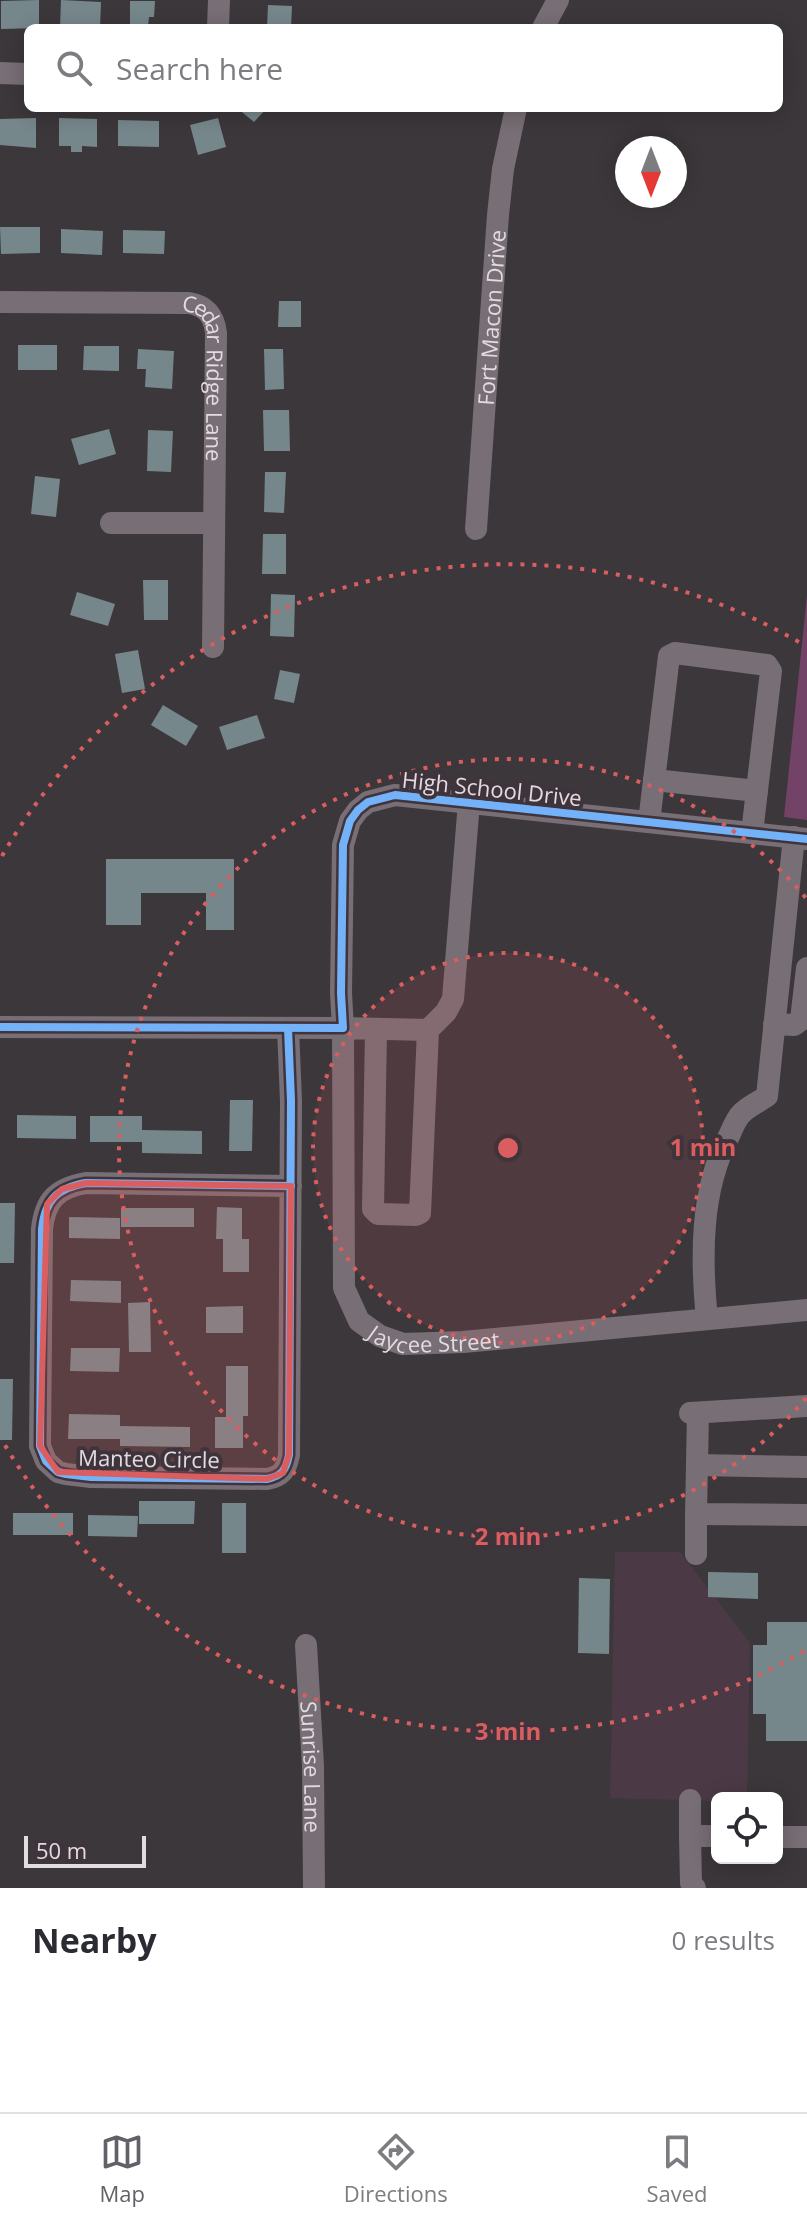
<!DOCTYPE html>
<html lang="en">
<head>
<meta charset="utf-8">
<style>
  :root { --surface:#fff; --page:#f2f2f3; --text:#2b2b33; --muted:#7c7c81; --line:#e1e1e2; --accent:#636167 }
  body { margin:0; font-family:"Open Sans",sans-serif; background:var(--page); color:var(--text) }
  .controls { position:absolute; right:24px; bottom:24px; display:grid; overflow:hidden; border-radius:12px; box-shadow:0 4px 20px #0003 }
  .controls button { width:72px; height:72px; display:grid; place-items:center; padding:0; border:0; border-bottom:2px solid var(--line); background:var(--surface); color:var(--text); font:40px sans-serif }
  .compass { position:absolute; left:615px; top:136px; width:72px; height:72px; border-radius:50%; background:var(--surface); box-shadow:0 4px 20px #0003; rotate:180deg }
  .scale { position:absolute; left:24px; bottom:20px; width:122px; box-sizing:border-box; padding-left:8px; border:4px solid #e2dbe0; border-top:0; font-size:22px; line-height:28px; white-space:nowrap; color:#e2dbe0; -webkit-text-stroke:6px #3f343c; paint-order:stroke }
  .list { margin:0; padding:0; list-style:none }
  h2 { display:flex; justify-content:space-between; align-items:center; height:104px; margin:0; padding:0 32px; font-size:34px }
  h2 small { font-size:26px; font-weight:400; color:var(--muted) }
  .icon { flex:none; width:44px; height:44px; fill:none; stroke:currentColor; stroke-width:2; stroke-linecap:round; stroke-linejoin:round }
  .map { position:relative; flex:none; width:807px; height:1888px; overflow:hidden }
  .search { position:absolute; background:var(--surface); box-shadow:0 4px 20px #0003; left:24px; right:24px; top:24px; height:88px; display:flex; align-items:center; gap:20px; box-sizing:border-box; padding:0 28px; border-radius:12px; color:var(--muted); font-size:30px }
  .sheet { height:224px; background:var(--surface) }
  nav { display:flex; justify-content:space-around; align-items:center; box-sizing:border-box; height:112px; border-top:2px solid var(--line); background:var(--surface); font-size:22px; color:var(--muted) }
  nav a { display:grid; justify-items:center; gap:4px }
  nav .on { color:var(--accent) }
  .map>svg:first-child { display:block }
  .built { fill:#4b3a46 }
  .green { fill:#724367 }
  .building { fill:#76878c }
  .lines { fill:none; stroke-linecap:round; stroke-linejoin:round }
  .minor { stroke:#786e75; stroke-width:22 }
  .cycleway-casing { stroke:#3f343c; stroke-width:13 }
  .cycleway { stroke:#73b2f8; stroke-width:8 }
  .marked { fill:#da5e5f; fill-opacity:0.2; stroke:#da5e5f; stroke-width:6; stroke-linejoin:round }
  .ring { fill:none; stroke:#da5e5f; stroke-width:4; stroke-dasharray:4 8 }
  .labels { text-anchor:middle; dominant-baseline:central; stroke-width:8; stroke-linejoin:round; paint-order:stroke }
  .street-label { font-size:22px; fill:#e2dbe0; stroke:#3f343c }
  .centre { fill:#da5e5f; stroke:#3f343c; stroke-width:4 }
  .ring-label { font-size:24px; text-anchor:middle; font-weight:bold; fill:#da5e5f; stroke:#3f343c; stroke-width:8; stroke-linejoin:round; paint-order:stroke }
</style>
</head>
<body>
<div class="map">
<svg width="807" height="1888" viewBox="0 0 807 1888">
  <rect width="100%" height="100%" fill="#3c373b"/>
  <polygon class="built" points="615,1552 680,1552 750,1643 747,1798 717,1798 717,1801 610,1798"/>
  <polygon class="green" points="807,595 807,820 784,817"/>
  <g class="building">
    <polygon points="39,0 39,28 1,29 1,1"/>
    <polygon points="61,0 101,2 100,28 60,28"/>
    <polygon points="130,1 155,1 154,17 149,17 148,26 130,25"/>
    <polygon points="268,5 292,6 291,28 267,28"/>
    <polygon points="237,108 267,108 254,122"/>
    <polygon points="36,118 36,148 0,145 0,119"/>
    <polygon points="59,118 97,119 97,147 82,146 82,152 71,152 71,146 59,146"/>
    <polygon points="218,118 226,147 198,155 190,125"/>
    <polygon points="118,120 159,121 159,147 118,146"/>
    <polygon points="0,227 40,227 40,253 1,254"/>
    <polygon points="61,229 103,231 102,255 61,253"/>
    <polygon points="123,230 165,231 164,254 123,253"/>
    <polygon points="279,301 301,301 301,327 278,327"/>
    <rect x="18" y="345" width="39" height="25"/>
    <polygon points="84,346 119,346 119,371 83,370"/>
    <polygon points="138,349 174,351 172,389 145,387 146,369 137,369"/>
    <polygon points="264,349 283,349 284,389 265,390"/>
    <polygon points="263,410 289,410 290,451 264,451"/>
    <polygon points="109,429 116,454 79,465 71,439"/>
    <polygon points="148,430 173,431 171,472 147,471"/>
    <polygon points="265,472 286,472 284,513 264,512"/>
    <polygon points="35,476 60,479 56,517 31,514"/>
    <polygon points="263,534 286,534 286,574 262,574"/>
    <polygon points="143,580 168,580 168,620 144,620"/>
    <polygon points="77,592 115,604 108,626 70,615"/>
    <polygon points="271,594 295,595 294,637 270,636"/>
    <polygon points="138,650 145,689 122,693 115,654"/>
    <polygon points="280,670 300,674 294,703 274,699"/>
    <polygon points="163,705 198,726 186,746 151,725"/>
    <polygon points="257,715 265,738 227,750 219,727"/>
    <polygon points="106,859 234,859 234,930 206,930 206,893 141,893 141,925 106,925"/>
    <polygon points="230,1100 253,1100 252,1151 229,1151"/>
    <polygon points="17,1115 76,1116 76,1139 17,1138"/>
    <polygon points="90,1116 142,1116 142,1130 202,1131 202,1154 142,1153 142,1142 90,1142"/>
    <polygon points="0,1203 15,1203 14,1263 0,1263"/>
    <polygon points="217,1207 242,1208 242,1239 249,1239 249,1272 223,1272 223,1239 216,1239"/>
    <rect x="121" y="1208" width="73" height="19"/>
    <polygon points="69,1217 120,1218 120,1239 69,1238"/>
    <polygon points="71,1280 121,1281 121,1303 70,1301"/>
    <polygon points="150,1302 151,1352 129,1352 128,1303"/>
    <polygon points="243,1306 243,1333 206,1333 206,1307"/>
    <polygon points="71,1348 120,1348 119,1372 70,1371"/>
    <polygon points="226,1366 248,1366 248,1416 243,1416 243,1448 215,1448 215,1417 226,1417"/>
    <polygon points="0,1379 13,1379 12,1440 0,1440"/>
    <polygon points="69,1414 120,1415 120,1426 190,1427 190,1447 120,1446 120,1439 68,1439"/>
    <polygon points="139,1501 195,1501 194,1524 139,1524"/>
    <rect x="222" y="1503" width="24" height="50"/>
    <rect x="13" y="1513" width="60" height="22"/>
    <polygon points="88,1515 138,1516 137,1537 88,1536"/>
    <polygon points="708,1572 758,1573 758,1599 708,1597"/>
    <polygon points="579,1578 610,1579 609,1654 578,1653"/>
    <polygon points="767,1622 807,1622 807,1741 766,1741 766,1714 753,1714 753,1645 767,1645"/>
  </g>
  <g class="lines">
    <g class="minor">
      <polyline points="218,28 219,0"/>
      <polyline points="543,28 558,0"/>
      <polyline points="0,73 28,74"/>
      <path id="s1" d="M0 302 189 303C207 306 214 316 216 333L213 647"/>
      <polyline points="111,523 214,523"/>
      <path id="s2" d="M476 529 498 215 503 169 516 108"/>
      <polyline points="654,780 757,791"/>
      <path id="s3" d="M469 802 453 999 446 1012 428 1030 343 1028 344 1288 359 1321 380 1336 403 1344 463 1342 807 1310"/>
      <polyline points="649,822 669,656 675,653 767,665 771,671 752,833"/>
      <polyline points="774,1024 794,1025 801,1020 807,968"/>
      <polyline points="0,1027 343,1028 341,993 343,845 350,821 358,810 368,802 395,795 807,839"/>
      <path d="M288 1028 291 1101 289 1455C286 1470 282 1476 267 1479L91 1477 66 1474 58 1472 46 1461 40 1446 42 1229C45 1200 57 1188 86 1183L291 1186"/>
      <polyline points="376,1029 373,1209 378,1214 416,1215 420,1213 428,1030"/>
      <path d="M707 1319C701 1259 700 1190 729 1136 732 1129 736 1119 741 1114 747 1107 759 1102 767 1096L794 837"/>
      <polyline points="690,1413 807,1406"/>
      <polyline points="698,1413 696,1514 807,1515"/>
      <polyline points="697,1465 807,1467"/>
      <polyline points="696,1554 696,1514"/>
      <path id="s4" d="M306 1645 313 1766 314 1888"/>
      <polyline points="690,1836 690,1800"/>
      <polyline points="777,1837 807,1837"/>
      <polyline points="695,1888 691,1883 690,1836 717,1836"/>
    </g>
    <defs>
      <g id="cycleway">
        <polyline points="0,1027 343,1028 341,993 343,845 350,821 358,810 368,802 395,795 807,839"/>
        <path d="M288 1028 291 1101 289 1455C286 1470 282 1476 267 1479L91 1477 66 1474 58 1472 46 1461 40 1446 42 1229C45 1200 57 1188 86 1183L291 1186"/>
      </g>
    </defs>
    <use href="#cycleway" class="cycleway-casing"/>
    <use href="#cycleway" class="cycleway"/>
  </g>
  <path class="marked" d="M86 1183 291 1186 289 1455 283 1473 267 1479 58 1472 40 1446 47 1204 62 1189Z"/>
  <circle cx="508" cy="1148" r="195" fill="#da5e5f" fill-opacity=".12"/>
  <g class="ring">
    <circle cx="508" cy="1148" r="195"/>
    <path d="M806 1398A389 389 0 1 1 806 898"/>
    <path d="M804 1651A584 584 0 0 1 2 1440M2 856A584 584 0 0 1 804 645"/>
  </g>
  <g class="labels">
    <g class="street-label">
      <text stroke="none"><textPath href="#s2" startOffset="212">Fort Macon Drive</textPath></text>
      <text stroke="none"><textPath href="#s1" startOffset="272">Cedar Ridge Lane</textPath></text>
      <text transform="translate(492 788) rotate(6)">High School Drive</text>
      <text stroke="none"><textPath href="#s3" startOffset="700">Jaycee Street</textPath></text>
      <text transform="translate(149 1458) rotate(1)">Manteo Circle</text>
      <text stroke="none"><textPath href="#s4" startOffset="122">Sunrise Lane</textPath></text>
    </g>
  </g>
  <circle cx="508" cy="1148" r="12" class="centre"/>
  <g class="ring-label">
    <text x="703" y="1156">1 min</text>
    <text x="508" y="1545">2 min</text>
    <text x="508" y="1740">3 min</text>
  </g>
</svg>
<div class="controls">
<button><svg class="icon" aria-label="locate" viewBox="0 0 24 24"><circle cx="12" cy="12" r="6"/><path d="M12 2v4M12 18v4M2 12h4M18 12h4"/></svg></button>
</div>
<svg class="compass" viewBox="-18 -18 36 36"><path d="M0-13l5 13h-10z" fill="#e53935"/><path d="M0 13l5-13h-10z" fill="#7c7c81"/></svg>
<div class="scale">50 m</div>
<div class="search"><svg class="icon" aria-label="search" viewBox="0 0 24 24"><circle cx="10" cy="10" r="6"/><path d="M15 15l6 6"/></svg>Search here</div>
</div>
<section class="sheet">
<h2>Nearby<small>0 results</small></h2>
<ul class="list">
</ul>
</section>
<nav>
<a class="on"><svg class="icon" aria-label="map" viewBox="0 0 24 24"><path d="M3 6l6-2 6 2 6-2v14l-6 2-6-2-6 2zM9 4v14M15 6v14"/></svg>Map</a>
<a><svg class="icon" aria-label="directions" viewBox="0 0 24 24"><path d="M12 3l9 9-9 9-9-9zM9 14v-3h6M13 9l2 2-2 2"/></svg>Directions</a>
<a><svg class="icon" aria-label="saved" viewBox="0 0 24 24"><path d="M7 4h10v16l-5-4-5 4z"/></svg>Saved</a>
</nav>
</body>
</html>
